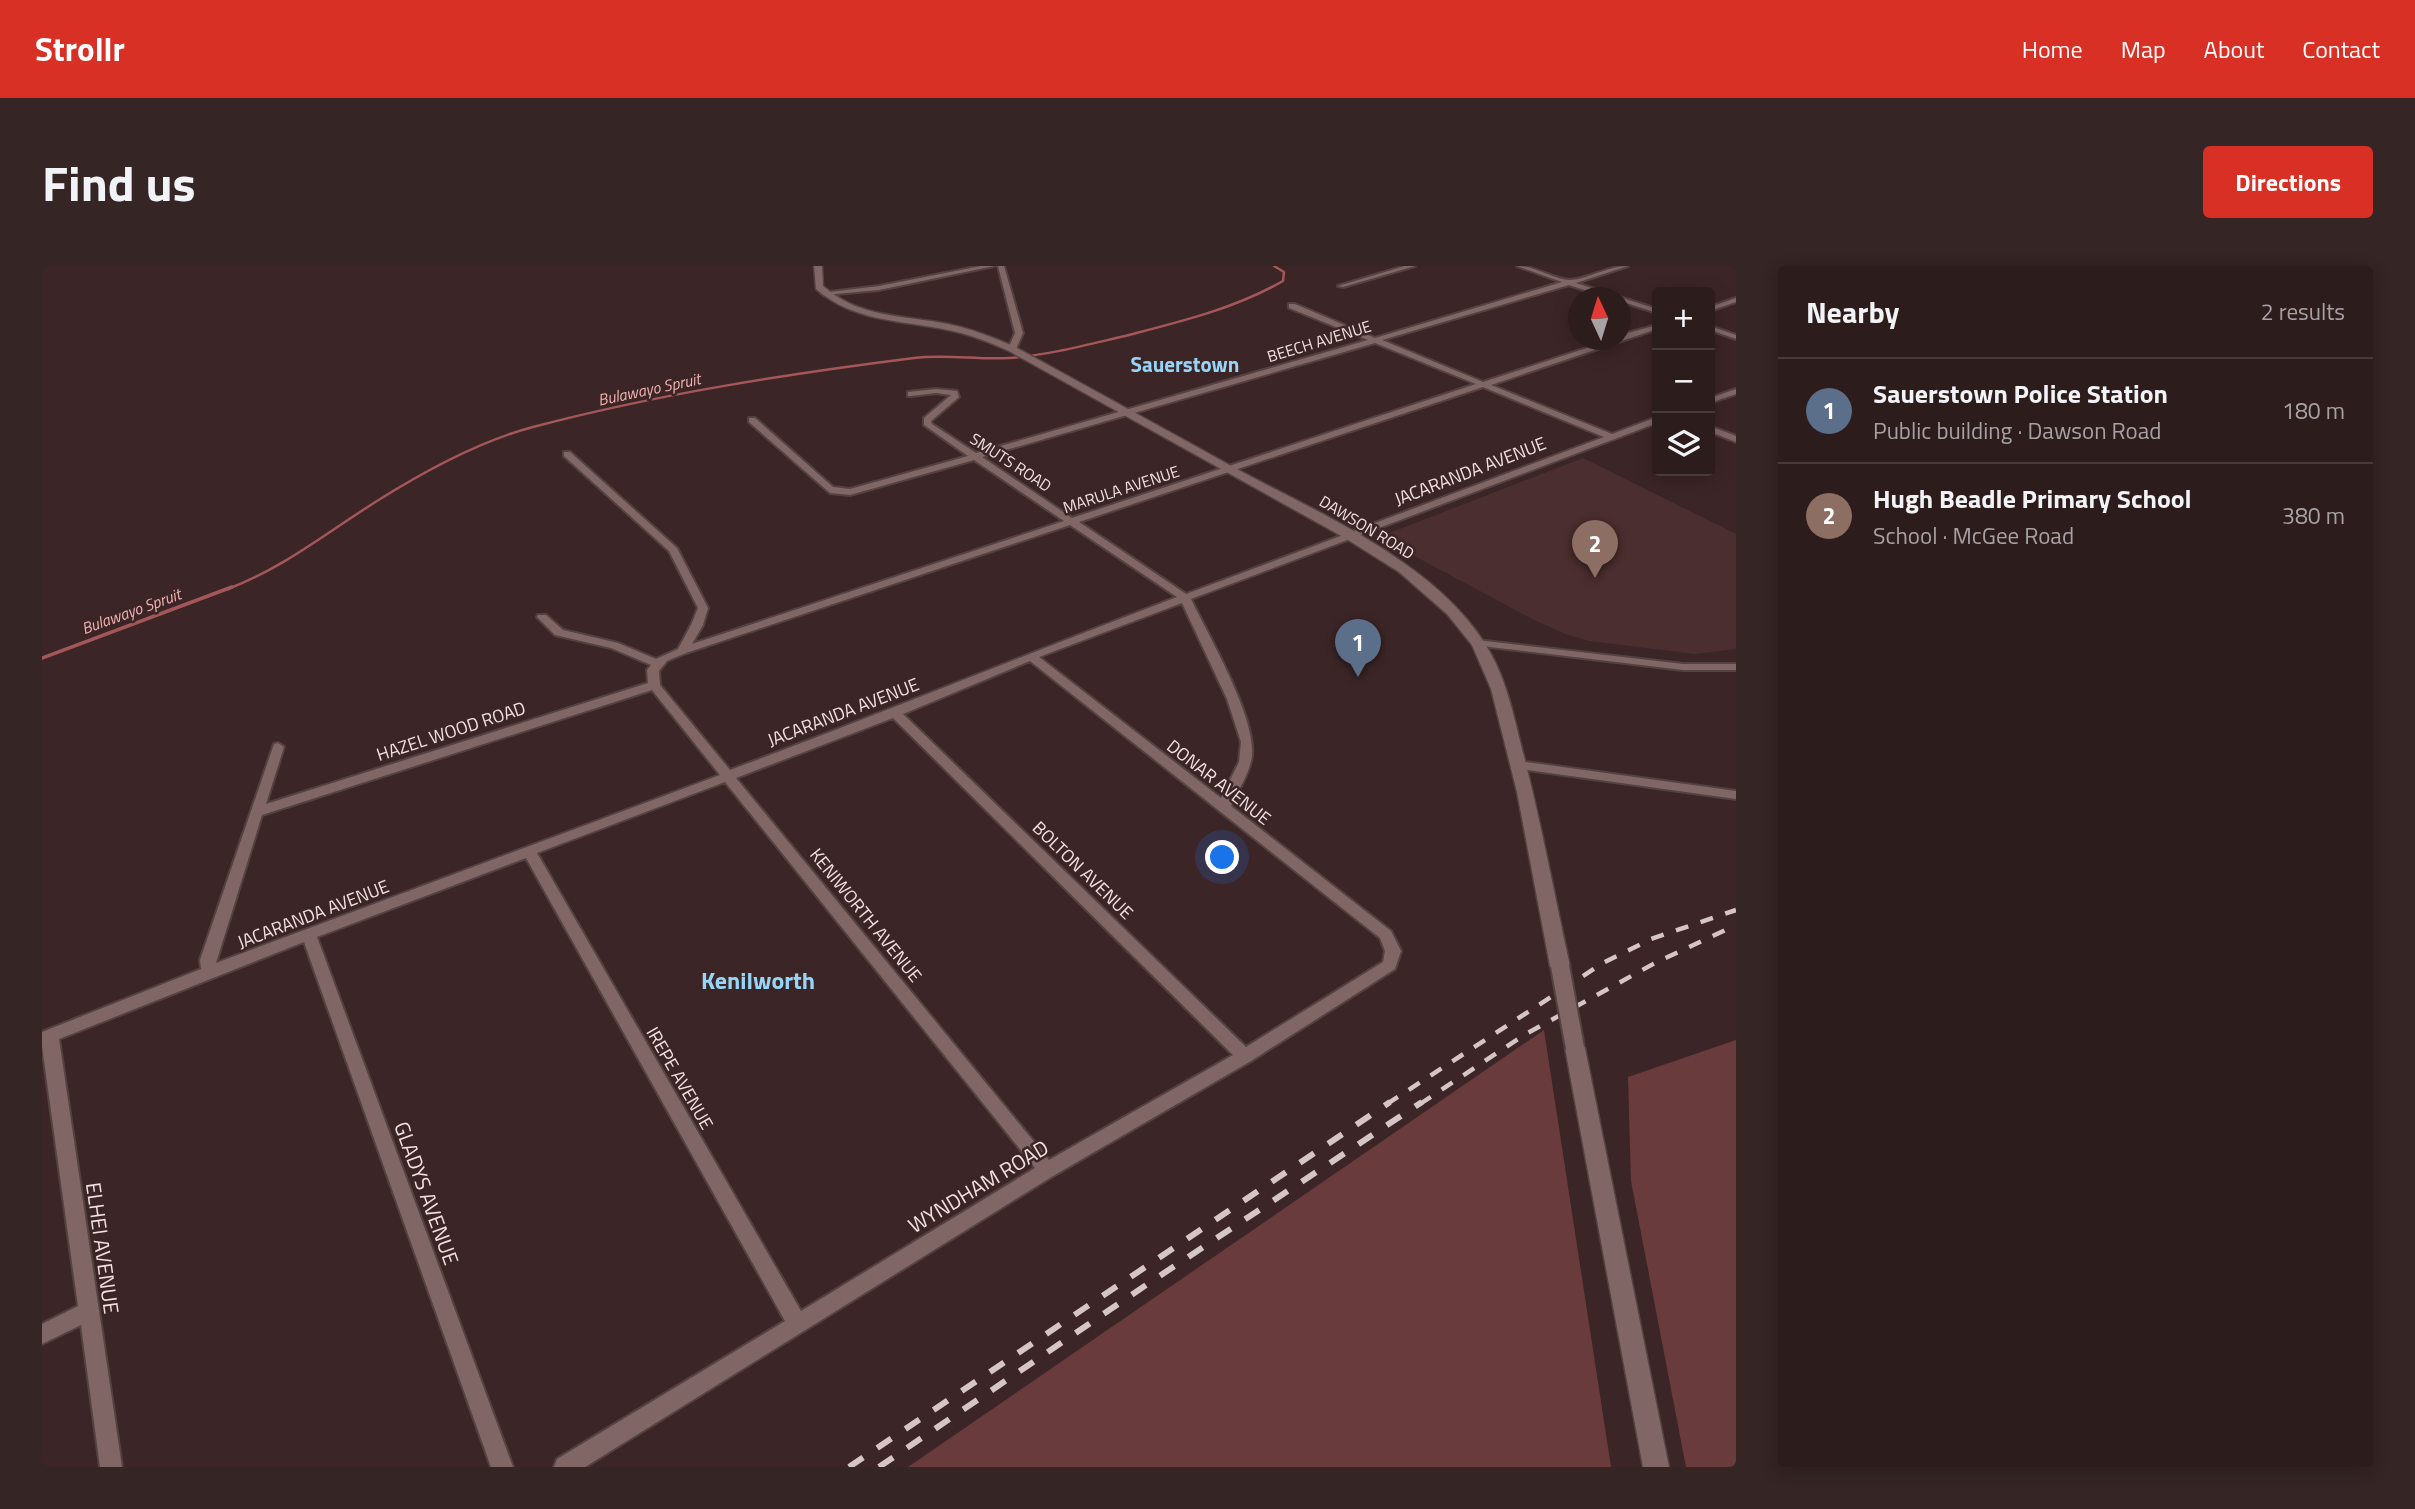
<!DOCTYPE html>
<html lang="en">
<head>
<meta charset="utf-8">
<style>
  :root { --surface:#2d1c1c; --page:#352525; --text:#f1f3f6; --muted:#a7a1a3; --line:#483a3b; --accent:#d93025 }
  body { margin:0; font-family:"Titillium Web",sans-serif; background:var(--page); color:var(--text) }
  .controls { position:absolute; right:21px; top:21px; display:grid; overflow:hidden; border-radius:7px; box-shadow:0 4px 18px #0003 }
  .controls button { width:63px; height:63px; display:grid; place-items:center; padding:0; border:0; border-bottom:2px solid var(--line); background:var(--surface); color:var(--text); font:35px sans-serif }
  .compass { position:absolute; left:1526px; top:21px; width:63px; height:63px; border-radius:50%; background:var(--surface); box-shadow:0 4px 18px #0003; rotate:356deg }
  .you { position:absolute; left:1181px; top:592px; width:24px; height:24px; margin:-18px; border:5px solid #fff; border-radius:50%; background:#1a73e8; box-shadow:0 0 0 10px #1a73e833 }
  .badge { display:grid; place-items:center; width:46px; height:46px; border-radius:50%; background:var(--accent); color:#fff; font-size:23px; font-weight:700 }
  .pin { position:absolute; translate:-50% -58px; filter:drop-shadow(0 2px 4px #0008) }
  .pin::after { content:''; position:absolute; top:37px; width:24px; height:21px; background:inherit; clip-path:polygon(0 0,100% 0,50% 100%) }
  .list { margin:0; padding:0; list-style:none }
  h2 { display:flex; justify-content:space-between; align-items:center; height:91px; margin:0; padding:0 28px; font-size:30px }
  h2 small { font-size:23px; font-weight:400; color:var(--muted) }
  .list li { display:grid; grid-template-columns:46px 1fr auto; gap:21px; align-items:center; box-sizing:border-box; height:105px; padding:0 28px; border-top:2px solid var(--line) }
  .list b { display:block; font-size:26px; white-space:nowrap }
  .list p { margin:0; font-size:23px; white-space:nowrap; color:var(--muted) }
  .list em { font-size:23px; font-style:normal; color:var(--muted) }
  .icon { flex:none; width:38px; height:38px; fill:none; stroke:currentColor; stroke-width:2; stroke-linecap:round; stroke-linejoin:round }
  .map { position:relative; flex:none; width:1694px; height:1201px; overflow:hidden; border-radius:7px }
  header { display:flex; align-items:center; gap:42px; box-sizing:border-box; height:98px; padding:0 35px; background:var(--accent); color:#fff }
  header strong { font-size:33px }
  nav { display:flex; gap:38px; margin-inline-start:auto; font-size:24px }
  .intro { display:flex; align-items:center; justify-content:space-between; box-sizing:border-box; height:168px; padding:0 42px }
  h1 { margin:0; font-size:49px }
  .button { padding:18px 32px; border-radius:7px; background:var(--accent); color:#fff; font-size:24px; font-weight:700 }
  main { display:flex; gap:42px; padding:0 42px }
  aside { flex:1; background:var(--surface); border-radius:7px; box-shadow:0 4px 18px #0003 }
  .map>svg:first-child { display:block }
  .built { fill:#4b2e2f }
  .green { fill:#6a3b3d }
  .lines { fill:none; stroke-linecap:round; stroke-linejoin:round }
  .stream-far1 { stroke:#a3575a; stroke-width:2.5 }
  .stream { stroke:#a3575a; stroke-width:3.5 }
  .minor-casing { stroke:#544141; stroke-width:4 }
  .tertiary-casing { stroke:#544141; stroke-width:3 }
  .minor { fill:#816666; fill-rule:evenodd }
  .tertiary { fill:#816666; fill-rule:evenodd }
  .rail-far1 { stroke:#d5c5c5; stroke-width:4.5; stroke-dasharray:13 13; stroke-linecap:butt }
  .rail { stroke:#d5c5c5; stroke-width:6; stroke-dasharray:17 17; stroke-linecap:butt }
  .tertiary-bridge-casing { stroke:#544141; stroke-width:22; stroke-linecap:butt }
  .tertiary-bridge { stroke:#816666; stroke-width:18 }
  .labels { text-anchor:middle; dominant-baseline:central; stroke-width:5; stroke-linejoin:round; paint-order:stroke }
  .far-street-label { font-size:16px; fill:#f1e2e1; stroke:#3c2526 }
  .far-water-label { font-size:16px; font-style:italic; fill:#f3b1b1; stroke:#3c2526 }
  .street-label { font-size:18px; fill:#f1e2e1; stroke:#3c2526 }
  .far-district-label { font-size:21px; font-weight:bold; fill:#97d5f8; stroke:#3c2526 }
  .near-street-label { font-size:21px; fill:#f1e2e1; stroke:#3c2526 }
  .district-label { font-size:24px; font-weight:bold; fill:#97d5f8; stroke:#3c2526 }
</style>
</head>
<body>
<header>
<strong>Strollr</strong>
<nav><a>Home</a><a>Map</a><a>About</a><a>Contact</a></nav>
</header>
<div class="intro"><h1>Find us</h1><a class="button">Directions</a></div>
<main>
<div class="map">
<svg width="1694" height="1201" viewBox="0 0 1694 1201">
  <rect width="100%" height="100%" fill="#3c2526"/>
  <polygon class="built" points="1541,192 1694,268 1694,383 1653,388 1547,375 1523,368 1488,352 1337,271"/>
  <g class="green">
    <polygon points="1502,764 1569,1201 866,1201"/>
    <polygon points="1694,774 1694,1201 1644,1201 1589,915 1586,811"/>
  </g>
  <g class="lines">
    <path class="stream-far1" d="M186 323C243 301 284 267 335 235 381 206 438 175 491 161 616 128 745 108 872 92 903 88 936 94 967 92 1007 89 1044 79 1083 70 1137 56 1192 43 1241 15L1242 6 1232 0"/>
    <polyline class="stream" points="0,392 190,321"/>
    <defs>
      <g id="minor">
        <polygon points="939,0 952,0 837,24 782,29 779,27 837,20"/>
        <polygon points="956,0 962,0 981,67 974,83 970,85 966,83 973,67"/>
        <polygon points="1363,0 1373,0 1301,21 1296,20"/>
        <path d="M1475 0C1494 0 1512 14 1528 14 1543 14 1566 0 1586 0L1534 17 1615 43V47L1578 35V32H1566L1527 19 1340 74 1441 116 1569 74H1578V69L1615 59V63L1449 119 1570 168 1615 151V157L1149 333C1166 369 1219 459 1209 495 1206 510 1195 526 1189 540L1349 665 1359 685 1353 703 1209 795 1011 910 543 1201H512L515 1193 743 1055 484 592 275 671 471 1201H449L262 676 17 773 80 1201H58L39 1059 0 1078V1058L36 1040 0 780V766L159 703 158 694 232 478 236 477 242 481 224 538 606 417 605 404 609 399 569 382 513 369 495 351 496 349H504L521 364 576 377 614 393 636 383 649 359 656 342 627 285 522 190V186H528L635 282 666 342 661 359 650 378 1022 255 932 194 808 229 788 227 707 156V152H713L791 221 808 223 926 190 882 159V152L909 129 894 127 869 130H866V126L894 123 915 125 917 131 889 155 890 158 934 187 1326 74 1247 42V38H1253L1333 72 1520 16ZM1333 77 1434 118 1030 252 940 191ZM1441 121 1562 171 1144 328 1037 256ZM1028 259 1135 331C985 388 838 448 688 504L618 419 617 405 625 395 644 387ZM1140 337 1185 433 1199 476 1197 496 1179 532 997 391ZM988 395 1338 672 1343 685 1341 696 1204 781 861 448ZM610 424 678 509 174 697 220 549ZM851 452 1191 789 1007 894 694 512ZM683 516 993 902 759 1045 495 587Z"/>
        <polygon points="1694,32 1694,36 1668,45 1668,41"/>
        <polygon points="1668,60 1694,69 1694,73 1668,64"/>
        <polygon points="1694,123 1694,128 1668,137 1668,132"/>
        <polygon points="1668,160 1694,170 1694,176 1668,166"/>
        <polygon points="1435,374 1641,398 1694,398 1694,404 1641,404 1431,379 1431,375"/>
        <polygon points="1477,495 1694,525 1694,533 1472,502 1471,499 1472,496"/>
      </g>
      <g id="tertiary">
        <path d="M772 0H780L781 20C817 52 861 49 906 58 930 63 951 71 973 81 1046 121 1119 161 1191 201 1276 247 1401 299 1449 388 1465 417 1472 451 1480 483 1499 555 1512 628 1528 700L1525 705 1518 707 1511 705 1508 700 1475 526 1449 423 1430 379 1405 348 1357 306 1303 272 967 85C947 76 927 68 906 64 858 54 812 56 774 23Z"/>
        <polygon points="1533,774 1540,776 1543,782 1627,1201 1601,1201 1523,782 1526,776"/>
      </g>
    </defs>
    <use href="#minor" class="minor-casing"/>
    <use href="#tertiary" class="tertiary-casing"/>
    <use href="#minor" class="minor"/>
    <use href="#tertiary" class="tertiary"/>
    <g class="rail-far1">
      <polyline points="1345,838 1561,697 1609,673 1694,644"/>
      <polyline points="1378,838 1482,769 1613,697 1694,659"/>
    </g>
    <g class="rail">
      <polyline points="807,1201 1348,836"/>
      <polyline points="837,1201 1110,1015 1380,836"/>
    </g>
    <defs>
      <polyline id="tertiary-bridge" points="1518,700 1533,782"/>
    </defs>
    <use href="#tertiary-bridge" class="tertiary-bridge-casing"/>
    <use href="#tertiary-bridge" class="tertiary-bridge"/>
  </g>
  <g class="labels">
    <g class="far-street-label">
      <text transform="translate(1277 75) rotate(-17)">BEECH AVENUE</text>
      <text transform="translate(969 196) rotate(33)">SMUTS ROAD</text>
      <text transform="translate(1079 223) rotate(-18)">MARULA AVENUE</text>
      <text transform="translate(1325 261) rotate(31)">DAWSON ROAD</text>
    </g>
    <g class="far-water-label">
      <text transform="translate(607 123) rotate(-12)">Bulawayo Spruit</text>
      <text transform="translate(89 345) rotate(-20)">Bulawayo Spruit</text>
    </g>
    <g class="street-label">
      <text transform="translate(1428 205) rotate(-21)">JACARANDA AVENUE</text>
      <text transform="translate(801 446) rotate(-21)">JACARANDA AVENUE</text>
      <text transform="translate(409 465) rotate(-18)">HAZEL WOOD ROAD</text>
      <text transform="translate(1177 516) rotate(38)">DONAR AVENUE</text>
      <text transform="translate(1041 604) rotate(44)">BOLTON AVENUE</text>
      <text transform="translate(271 648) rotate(-21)">JACARANDA AVENUE</text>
      <text transform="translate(824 649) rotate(51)">KENIWORTH AVENUE</text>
      <text transform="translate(638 812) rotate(60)">IREPE AVENUE</text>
    </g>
    <g class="far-district-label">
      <text x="1143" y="98">Sauerstown</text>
    </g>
    <g class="near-street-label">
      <text transform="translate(936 920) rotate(-31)">WYNDHAM ROAD</text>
      <text transform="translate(385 927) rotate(70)">GLADYS AVENUE</text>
      <text transform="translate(61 982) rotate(82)">ELHEI AVENUE</text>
    </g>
    <g class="district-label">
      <text x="716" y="714">Kenilworth</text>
    </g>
  </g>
</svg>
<div class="controls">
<button>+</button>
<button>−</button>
<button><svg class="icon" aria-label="layers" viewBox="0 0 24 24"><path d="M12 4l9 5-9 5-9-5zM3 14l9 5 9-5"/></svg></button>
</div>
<svg class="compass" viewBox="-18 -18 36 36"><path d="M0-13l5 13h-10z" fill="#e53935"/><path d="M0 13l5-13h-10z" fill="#a7a1a3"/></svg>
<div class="you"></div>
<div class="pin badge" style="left:1316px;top:411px;background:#5c6f8a">1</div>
<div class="pin badge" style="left:1553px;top:312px;background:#8d6e63">2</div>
</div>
<aside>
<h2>Nearby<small>2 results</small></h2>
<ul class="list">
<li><span class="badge" style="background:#5c6f8a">1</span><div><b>Sauerstown Police Station</b><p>Public building · Dawson Road</p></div><em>180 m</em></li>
<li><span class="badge" style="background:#8d6e63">2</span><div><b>Hugh Beadle Primary School</b><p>School · McGee Road</p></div><em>380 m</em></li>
</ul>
</aside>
</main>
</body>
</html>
